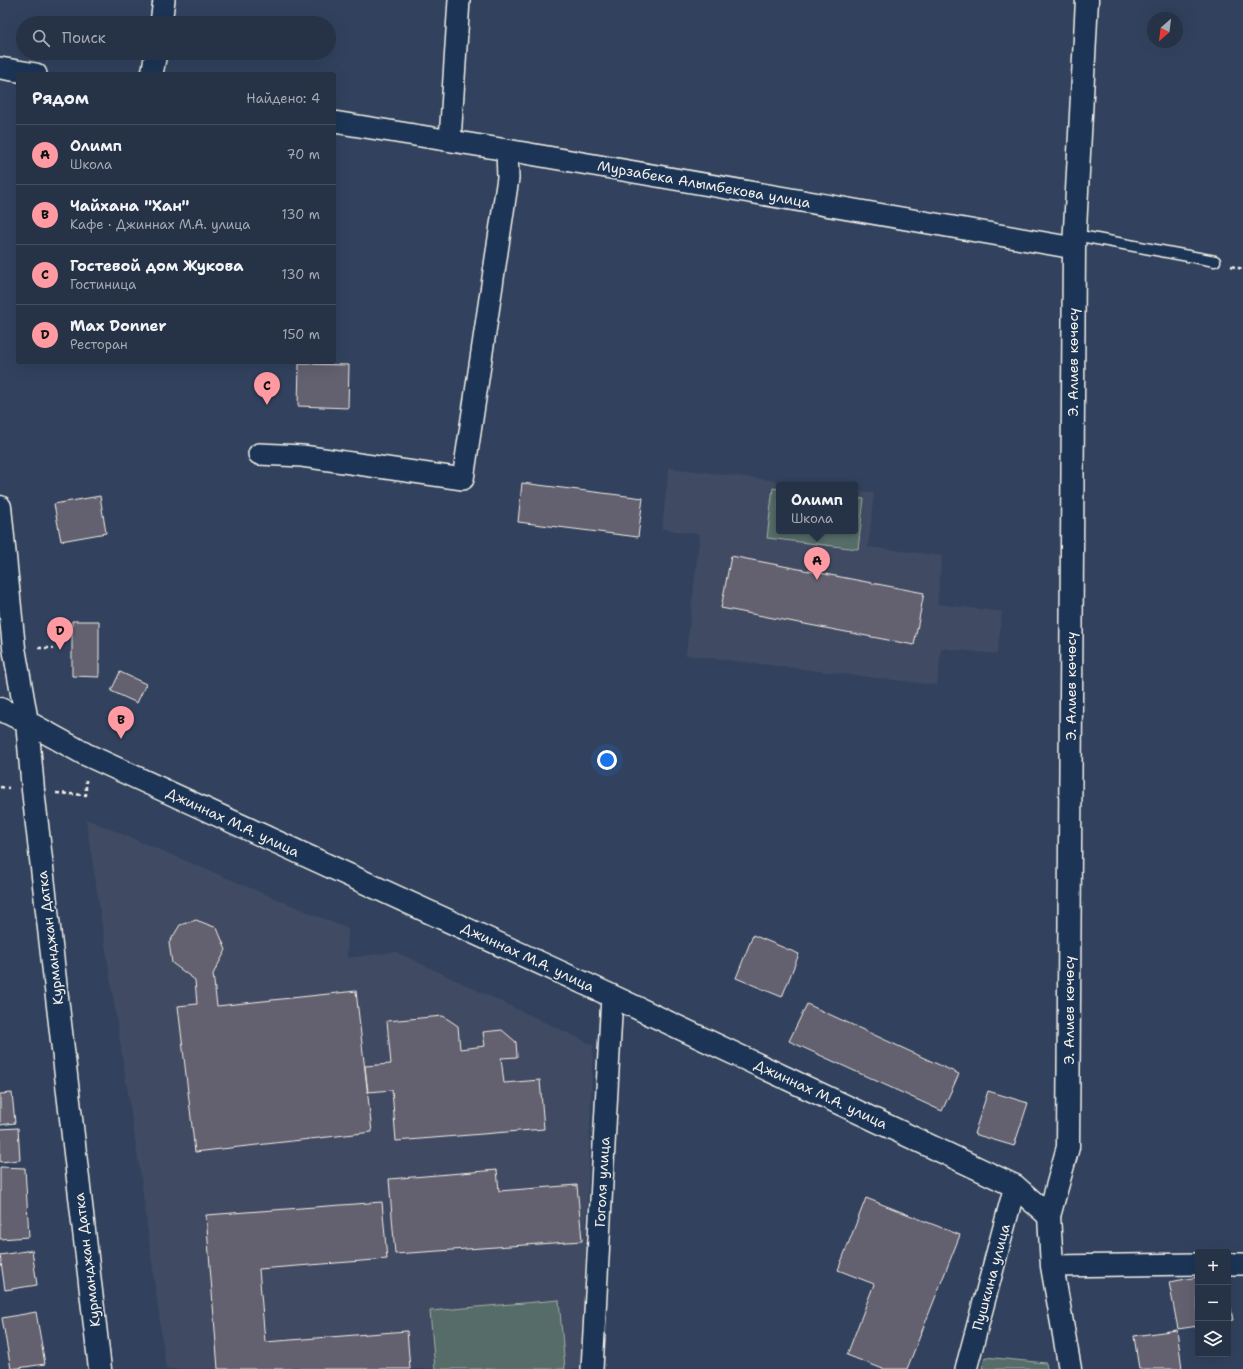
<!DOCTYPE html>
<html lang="ru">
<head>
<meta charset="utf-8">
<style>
  :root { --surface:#263246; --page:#2e3a4d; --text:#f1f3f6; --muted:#a4aab3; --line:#424d5f; --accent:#ff9aa2 }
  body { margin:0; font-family:"Shantell Sans",sans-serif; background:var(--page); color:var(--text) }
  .controls { position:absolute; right:12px; bottom:12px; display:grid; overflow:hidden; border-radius:4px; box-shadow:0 4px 16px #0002 }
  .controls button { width:36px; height:36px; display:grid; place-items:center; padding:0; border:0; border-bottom:1px solid var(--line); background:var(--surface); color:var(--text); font:20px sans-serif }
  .compass { position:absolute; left:1147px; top:12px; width:36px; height:36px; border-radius:50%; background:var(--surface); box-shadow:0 4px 16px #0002; rotate:208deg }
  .you { position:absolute; left:607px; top:760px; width:14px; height:14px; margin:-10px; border:3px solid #fff; border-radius:50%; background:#1a73e8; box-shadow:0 0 0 6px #1a73e833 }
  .badge { display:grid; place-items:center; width:26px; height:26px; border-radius:50%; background:var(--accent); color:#111; font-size:13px; font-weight:700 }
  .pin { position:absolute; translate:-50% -33px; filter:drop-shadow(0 1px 2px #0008) }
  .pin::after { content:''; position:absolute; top:21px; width:14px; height:12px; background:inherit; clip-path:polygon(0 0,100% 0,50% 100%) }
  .popup { position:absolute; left:776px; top:482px; width:82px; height:52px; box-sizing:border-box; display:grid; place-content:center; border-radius:4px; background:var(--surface); filter:drop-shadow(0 1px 3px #0005); font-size:13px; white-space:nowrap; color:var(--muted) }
  .popup b { font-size:15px; color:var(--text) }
  .popup::after { content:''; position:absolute; left:50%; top:100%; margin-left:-8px; border:8px solid transparent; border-top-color:var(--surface) }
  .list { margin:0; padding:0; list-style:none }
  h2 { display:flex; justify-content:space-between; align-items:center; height:52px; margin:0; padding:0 16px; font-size:17px }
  h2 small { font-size:13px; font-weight:400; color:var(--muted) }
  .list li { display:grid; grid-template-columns:26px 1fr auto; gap:12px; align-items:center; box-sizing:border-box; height:60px; padding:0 16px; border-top:1px solid var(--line) }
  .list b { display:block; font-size:15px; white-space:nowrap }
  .list p { margin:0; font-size:13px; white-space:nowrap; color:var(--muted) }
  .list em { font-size:13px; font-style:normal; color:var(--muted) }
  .icon { flex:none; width:22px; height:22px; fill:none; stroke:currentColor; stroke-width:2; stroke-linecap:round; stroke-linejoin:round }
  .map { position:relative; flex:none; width:1243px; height:1369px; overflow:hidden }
  .search { position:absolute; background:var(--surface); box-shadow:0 4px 16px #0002; left:16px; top:16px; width:320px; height:44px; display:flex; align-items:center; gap:10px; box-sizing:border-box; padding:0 14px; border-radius:22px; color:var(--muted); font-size:15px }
  .panel { position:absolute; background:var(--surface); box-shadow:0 4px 16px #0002; left:16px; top:72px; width:320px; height:292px; border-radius:4px }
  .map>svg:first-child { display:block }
  .built { fill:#414b63 }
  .green { fill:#566c67; stroke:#a5aea8 }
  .building { fill:#64606f; stroke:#f4f1e8 }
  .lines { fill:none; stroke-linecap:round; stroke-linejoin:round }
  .lane-casing { stroke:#f4f1e8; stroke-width:13 }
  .street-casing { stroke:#f4f1e8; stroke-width:24 }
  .secondary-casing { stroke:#f4f1e8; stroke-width:25 }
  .primary-casing { stroke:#f4f1e8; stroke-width:25 }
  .path { stroke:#f4f1e8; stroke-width:2.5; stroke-dasharray:4 3; stroke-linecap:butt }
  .lane { stroke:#1d3557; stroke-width:10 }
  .street { stroke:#1d3557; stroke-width:21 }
  .secondary { stroke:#1d3557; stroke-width:22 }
  .primary { stroke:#1d3557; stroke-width:22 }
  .labels { text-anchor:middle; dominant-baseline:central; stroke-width:3; stroke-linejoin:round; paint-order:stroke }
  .street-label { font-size:14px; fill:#f4f1e8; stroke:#1d3557 }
</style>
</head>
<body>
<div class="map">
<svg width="1243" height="1369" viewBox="0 0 1243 1369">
  <rect width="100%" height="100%" fill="#32425e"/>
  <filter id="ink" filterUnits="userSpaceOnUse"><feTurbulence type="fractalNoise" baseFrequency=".025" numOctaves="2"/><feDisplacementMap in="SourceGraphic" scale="8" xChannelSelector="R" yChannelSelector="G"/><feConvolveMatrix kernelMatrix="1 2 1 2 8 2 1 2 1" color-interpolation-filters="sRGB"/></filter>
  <g filter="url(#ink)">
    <g class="built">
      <polygon points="669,468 810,485 779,485 779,531 855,531 855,490 874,493 868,547 942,556 937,604 1002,612 997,654 941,648 937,685 686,655 700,534 662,529"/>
      <polygon points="86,819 348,929 347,958 396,952 593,1045 581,1369 166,1369 141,1178"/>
    </g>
    <g class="green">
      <polygon points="773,488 779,489 779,531 855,531 855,498 864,499 858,549 767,538"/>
      <polygon points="559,1300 565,1369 435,1369 430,1311"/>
      <polygon points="985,1357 1046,1363 1047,1369 982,1369"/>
    </g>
    <g class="building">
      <polygon points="299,364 349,365 348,408 298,406"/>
      <polygon points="522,483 643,498 638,537 518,522"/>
      <polygon points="100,496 106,533 61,541 54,504"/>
      <polygon points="731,556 924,593 914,645 721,608"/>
      <polygon points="72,621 99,621 99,677 72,676"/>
      <polygon points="120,672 146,684 137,703 111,691"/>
      <polygon points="196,920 217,928 226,950 213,974 217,1006 356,991 372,1132 195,1152 178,1006 197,1004 195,980 172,963 169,943 180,925"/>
      <polygon points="753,935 799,954 782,997 736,978"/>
      <polygon points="807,1004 959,1074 942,1111 789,1041"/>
      <polygon points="443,1016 458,1026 460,1049 485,1046 483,1032 502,1030 516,1042 517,1057 501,1058 504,1083 540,1080 544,1129 396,1141 392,1090 368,1092 365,1066 391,1064 387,1021"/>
      <polygon points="988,1091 1028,1103 1014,1146 974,1134"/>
      <polygon points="12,1093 15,1123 0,1125 0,1094"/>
      <polygon points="18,1128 20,1160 0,1162 0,1129"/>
      <polygon points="0,1167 25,1168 29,1237 0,1239"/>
      <polygon points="497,1170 499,1191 577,1185 582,1241 395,1254 389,1179"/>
      <polygon points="866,1198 960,1235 907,1369 883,1369 847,1355 874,1284 838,1270"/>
      <polygon points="382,1202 387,1259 259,1269 265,1342 407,1331 410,1369 218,1369 206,1215"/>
      <polygon points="32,1250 37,1285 5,1290 0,1255"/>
      <polygon points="1198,1277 1198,1326 1178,1329 1169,1282"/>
      <polygon points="1228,1293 1233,1320 1228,1321"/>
      <polygon points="36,1312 45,1364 11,1369 2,1318"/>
      <polygon points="1177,1330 1182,1369 1139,1369 1134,1336"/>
    </g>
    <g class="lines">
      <defs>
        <polyline id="lane" points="1075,235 1215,261"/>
        <g id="street">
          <polyline points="161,23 164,0"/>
          <polyline points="0,68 36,74"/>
          <polyline points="152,74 156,53"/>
          <polyline points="334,122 507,150 1074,248"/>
          <polyline points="450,140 459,0"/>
          <polyline points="259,454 302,456 463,479 508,178 507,150"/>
          <polyline points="1228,1264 1243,1264"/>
          <polyline points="1052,1266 1198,1264"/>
          <polyline points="592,1369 612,996"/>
          <polyline points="966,1369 1015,1186"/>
        </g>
        <g id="secondary">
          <polyline points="0,507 14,648 27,722 85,754 612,996 1015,1186 1049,1216"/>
          <polyline points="1070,1369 1052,1266 1049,1216 1068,1147 1074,248 1087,0"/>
        </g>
        <polyline id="primary" points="0,709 27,722 33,790 100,1369"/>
      </defs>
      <use href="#lane" class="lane-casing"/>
      <use href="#street" class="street-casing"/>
      <use href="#secondary" class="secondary-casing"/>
      <use href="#primary" class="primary-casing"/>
      <g class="path">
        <polyline points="1231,266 1243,269"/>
        <polyline points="38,648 53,648"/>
        <polyline points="0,787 9,788"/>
        <polyline points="56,793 86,795 86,780"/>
      </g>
      <use href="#lane" class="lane"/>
      <use href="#street" class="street"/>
      <use href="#secondary" class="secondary"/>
      <use href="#primary" class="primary"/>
    </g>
  </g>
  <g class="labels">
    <g class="street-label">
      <text transform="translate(704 184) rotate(10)">Мурзабека Алымбекова улица</text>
      <text transform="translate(1073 362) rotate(-90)">Э. Алиев көчөсү</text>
      <text transform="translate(1071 686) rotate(-90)">Э. Алиев көчөсү</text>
      <text transform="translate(233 822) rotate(25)">Джиннах М.А. улица</text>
      <text transform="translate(50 938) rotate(-97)">Курманджан Датка</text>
      <text transform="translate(528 957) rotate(25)">Джиннах М.А. улица</text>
      <text transform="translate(1069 1010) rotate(-90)">Э. Алиев көчөсү</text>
      <text transform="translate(821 1094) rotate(25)">Джиннах М.А. улица</text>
      <text transform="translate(602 1182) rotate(-87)">Гоголя улица</text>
      <text transform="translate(87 1260) rotate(-97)">Курманджан Датка</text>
      <text transform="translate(991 1277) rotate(-75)">Пушкина улица</text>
    </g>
  </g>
</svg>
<div class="controls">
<button>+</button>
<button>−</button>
<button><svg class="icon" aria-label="layers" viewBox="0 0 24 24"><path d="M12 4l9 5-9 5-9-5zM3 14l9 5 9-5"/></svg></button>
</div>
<svg class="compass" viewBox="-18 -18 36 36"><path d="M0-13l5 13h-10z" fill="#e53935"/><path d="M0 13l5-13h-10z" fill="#a4aab3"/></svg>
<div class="you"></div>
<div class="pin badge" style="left:817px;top:580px">A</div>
<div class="popup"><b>Олимп</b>Школа</div>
<div class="pin badge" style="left:121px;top:739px">B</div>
<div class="pin badge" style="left:267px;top:405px">C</div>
<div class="pin badge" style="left:60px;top:650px">D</div>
<div class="search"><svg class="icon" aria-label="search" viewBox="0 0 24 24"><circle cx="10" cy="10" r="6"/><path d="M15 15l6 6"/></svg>Поиск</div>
<section class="panel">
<h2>Рядом<small>Найдено: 4</small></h2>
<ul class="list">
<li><span class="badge">A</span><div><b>Олимп</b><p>Школа</p></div><em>70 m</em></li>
<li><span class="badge">B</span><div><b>Чайхана &quot;Хан&quot;</b><p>Кафе · Джиннах М.А. улица</p></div><em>130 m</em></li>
<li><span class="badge">C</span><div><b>Гостевой дом Жукова</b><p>Гостиница</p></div><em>130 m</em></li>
<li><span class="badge">D</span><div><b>Max Donner</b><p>Ресторан</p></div><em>150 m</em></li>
</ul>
</section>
</div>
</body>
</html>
